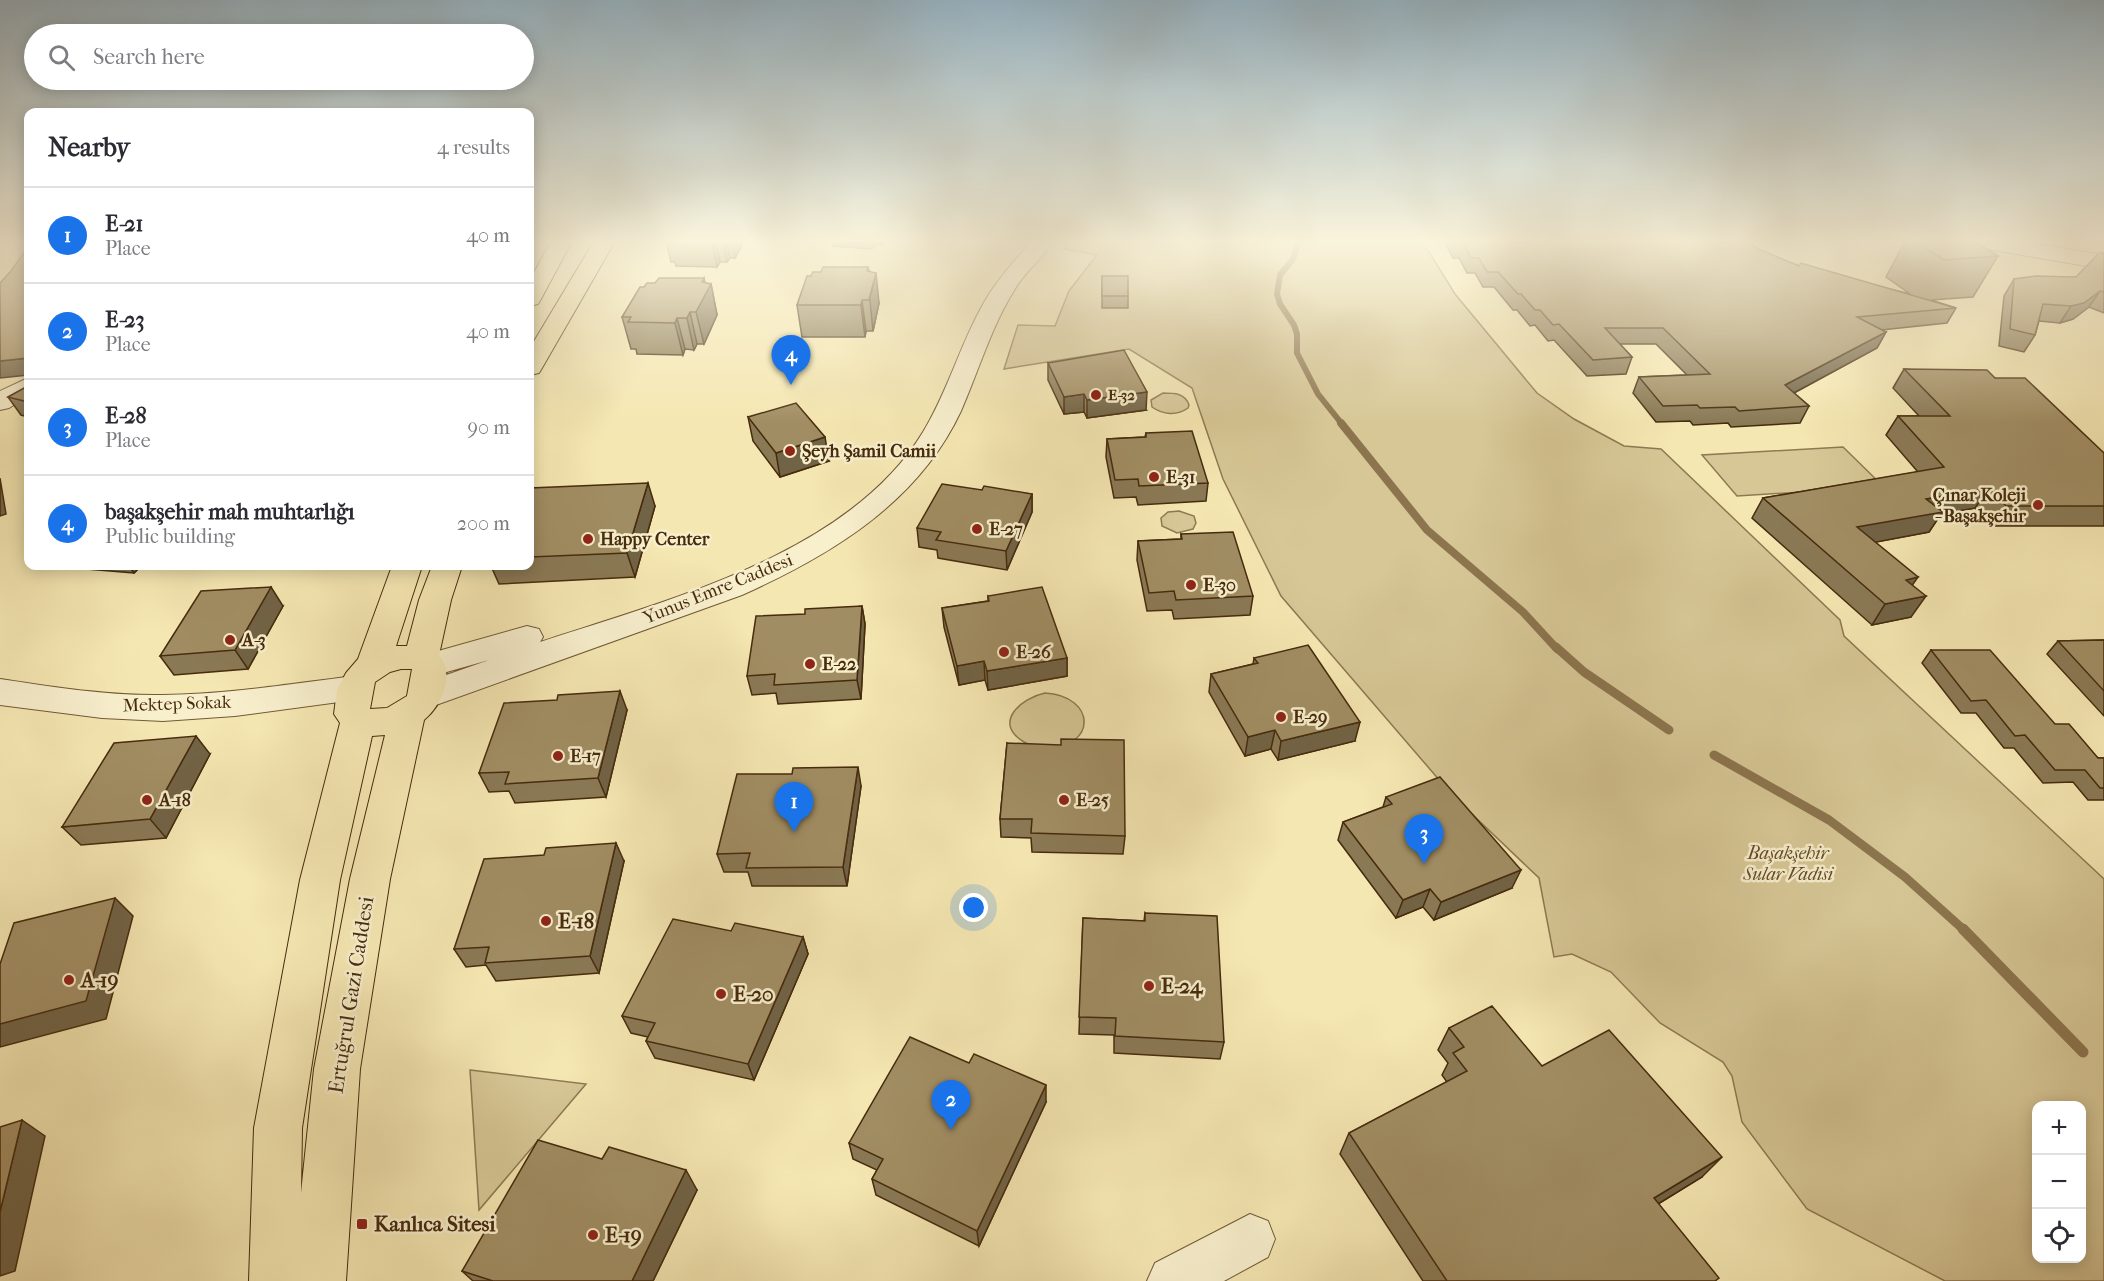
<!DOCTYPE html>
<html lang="en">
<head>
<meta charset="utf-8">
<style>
  :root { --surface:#fff; --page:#f7f7f7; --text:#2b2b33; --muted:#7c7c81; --line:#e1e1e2; --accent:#1a73e8 }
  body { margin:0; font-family:"IM FELL French Canon",serif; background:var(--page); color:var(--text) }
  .controls { position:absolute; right:18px; bottom:18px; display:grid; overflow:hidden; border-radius:12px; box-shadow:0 3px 15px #0003 }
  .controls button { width:54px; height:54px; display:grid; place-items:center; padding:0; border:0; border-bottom:2px solid var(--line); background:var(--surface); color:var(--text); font:30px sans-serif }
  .you { position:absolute; left:974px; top:908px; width:21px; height:21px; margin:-15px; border:4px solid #fff; border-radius:50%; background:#1a73e8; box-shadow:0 0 0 9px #1a73e833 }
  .badge { display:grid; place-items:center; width:39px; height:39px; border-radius:50%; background:var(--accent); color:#fff; font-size:20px; font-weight:700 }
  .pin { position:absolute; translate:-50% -50px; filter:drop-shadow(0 2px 3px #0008) }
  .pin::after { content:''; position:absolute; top:32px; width:21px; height:18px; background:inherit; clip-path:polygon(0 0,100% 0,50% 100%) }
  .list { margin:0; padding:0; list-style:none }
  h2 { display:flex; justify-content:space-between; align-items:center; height:78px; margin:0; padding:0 24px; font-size:26px }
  h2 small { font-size:20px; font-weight:400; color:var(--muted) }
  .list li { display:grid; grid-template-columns:39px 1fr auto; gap:18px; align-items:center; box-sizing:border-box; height:96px; padding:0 24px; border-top:2px solid var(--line) }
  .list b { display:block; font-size:22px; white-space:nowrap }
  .list p { margin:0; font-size:20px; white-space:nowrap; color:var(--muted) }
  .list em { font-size:20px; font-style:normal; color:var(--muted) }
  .icon { flex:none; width:33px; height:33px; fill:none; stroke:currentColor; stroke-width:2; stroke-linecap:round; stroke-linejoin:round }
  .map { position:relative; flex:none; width:2104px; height:1281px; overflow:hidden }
  .search { position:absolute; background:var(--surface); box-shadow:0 3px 15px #0003; left:24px; top:24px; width:510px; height:66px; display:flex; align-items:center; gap:15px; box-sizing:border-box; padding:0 21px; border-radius:33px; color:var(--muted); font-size:22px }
  .panel { position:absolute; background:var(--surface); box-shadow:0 3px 15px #0003; left:24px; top:108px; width:510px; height:462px; border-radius:12px }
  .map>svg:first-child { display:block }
  .green { fill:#d7c796; stroke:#8e7952; stroke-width:1.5; fill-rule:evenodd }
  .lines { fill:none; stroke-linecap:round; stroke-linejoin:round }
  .stream-far3 { stroke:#8c754e; stroke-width:6 }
  .stream-far2 { stroke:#8c754e; stroke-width:8 }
  .stream-far1 { stroke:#8c754e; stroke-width:9 }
  .stream { stroke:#8c754e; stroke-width:11 }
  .minor-casing { stroke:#725a36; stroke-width:2 }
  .major-casing { stroke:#462b0d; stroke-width:2 }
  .minor { fill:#f8efcd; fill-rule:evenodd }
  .major { fill:#f5e7b2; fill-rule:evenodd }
  .wall { fill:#8a7955; stroke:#462b0d; stroke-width:1.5 }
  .shaded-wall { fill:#716345; stroke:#462b0d; stroke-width:1.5 }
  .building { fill:#a18d63; stroke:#462b0d; stroke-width:1.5 }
  .poi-dot { fill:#8f2418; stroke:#f8efcd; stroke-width:2 }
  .labels { text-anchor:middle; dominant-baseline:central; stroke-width:5; stroke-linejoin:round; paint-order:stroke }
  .far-poi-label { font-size:15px; font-weight:bold; fill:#462b0d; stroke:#f8efcd; text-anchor:start }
  .poi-label { font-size:18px; font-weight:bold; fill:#462b0d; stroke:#f8efcd; text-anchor:start }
  .street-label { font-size:18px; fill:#462b0d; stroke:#f8efcd }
  .park-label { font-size:18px; font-style:italic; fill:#634a28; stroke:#f8efcd }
  .near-poi-label { font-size:21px; font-weight:bold; fill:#462b0d; stroke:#f8efcd; text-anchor:start }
  .near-street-label { font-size:21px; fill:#462b0d; stroke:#f8efcd }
</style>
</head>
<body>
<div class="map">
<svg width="2104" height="1281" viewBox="0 0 2104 1281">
  <rect width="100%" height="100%" fill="#f5e7b2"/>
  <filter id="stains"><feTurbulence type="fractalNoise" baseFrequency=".00333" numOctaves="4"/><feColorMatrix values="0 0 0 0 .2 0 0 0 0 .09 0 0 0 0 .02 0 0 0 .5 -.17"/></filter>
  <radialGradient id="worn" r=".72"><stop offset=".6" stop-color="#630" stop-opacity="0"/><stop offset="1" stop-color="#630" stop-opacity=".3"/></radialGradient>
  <g class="green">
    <path d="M1068 243H1420L1429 252 1455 294 1537 393 1574 419 1624 446 1661 449 1840 620 1844 636 2104 879V1281H1945L1807 1209 1742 1122 1732 1076 1723 1062 1660 1023 1611 972 1572 954 1554 957 1539 878 1453 796 1281 596 1223 479 1192 388 1129 349 1004 369 1018 325 1055 326 1069 291 1097 255 1064 249ZM2036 1106H2082V1258H2036Z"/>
    <path d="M1163 393C1174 393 1185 393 1189 405L1188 408C1177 416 1163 415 1152 407L1151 400Z"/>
    <polygon points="1843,447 1884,487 1737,496 1702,455"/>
    <polygon points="1179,511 1194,516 1196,523 1193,529 1177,533 1162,526 1161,518 1168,512"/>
    <path d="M1045 693C1097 696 1097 749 1046 747 1038 746 1031 746 1024 742 992 723 1021 698 1045 693Z"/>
    <polygon points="470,1070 586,1084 479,1210"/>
  </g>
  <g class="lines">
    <polyline class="stream-far3" points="1298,243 1293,259 1280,275 1277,294 1280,304 1294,325 1297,334 1297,353 1318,394 1342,424"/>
    <polyline class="stream-far2" points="1341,423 1427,530 1523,612 1557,649"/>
    <g class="stream-far1">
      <polyline points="1556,647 1584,672 1669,730"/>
      <polyline points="1714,755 1829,820 1905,877 1964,930"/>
    </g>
    <polyline class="stream" points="1963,929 2083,1052"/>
    <defs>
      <g id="minor">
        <path d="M1030 243H1052C1041 260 1025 272 1015 289 991 327 979 370 961 411 918 503 831 555 742 595L436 705 424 709 412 705 407 696 412 687 489 660 429 677 417 673 412 665 417 657 527 626 539 629 543 637 540 642C668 600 849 554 923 432 947 393 959 348 981 308 994 283 1012 264 1030 243Z"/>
        <polygon points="1977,243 2029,243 2104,255 2104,269 1987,249 1979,248"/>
        <polygon points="28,378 28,396 9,408 0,410 0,391"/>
        <path d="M354 676 366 679 371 688 366 697 354 700 235 716 163 721 102 718 0 705V679C54 687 109 696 163 695 227 694 291 684 354 676Z"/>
        <polygon points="1250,1214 1268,1221 1275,1239 1268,1257 1224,1281 1147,1281 1155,1263"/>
      </g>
      <g id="major">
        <polygon points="550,243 571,243 541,299 538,304 530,306 530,280"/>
        <polygon points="593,243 614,243 542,368 539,373 530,375 530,348"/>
        <path d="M392 566H422L396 646H407L419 600 432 566H462L451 600 439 655C456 674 441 706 424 720L390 879 360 1069 346 1281H249L254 1128 300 880 340 723 334 714 337 690 346 673 358 659ZM401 669H412L407 696 387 708 370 709 375 682 390 672ZM385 735 350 879 314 1069 301 1193 302 1128 340 880 372 736Z"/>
      </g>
    </defs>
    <use href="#minor" class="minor-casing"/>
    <use href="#major" class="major-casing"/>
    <use href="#minor" class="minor"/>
    <use href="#major" class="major"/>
  </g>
  <g class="wall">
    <polygon points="666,243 743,243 735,258 730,258 727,262 720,262 717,267 676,266 675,262 671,262"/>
    <polygon points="833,243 883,243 882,245 875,245 872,249 833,246"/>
    <polygon points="1445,243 1750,243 1756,248 1799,266 1910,294 1886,277 1904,243 1977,243 1998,256 1973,297 1931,300 1956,308 1947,323 1881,330 1886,332 1877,348 1794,393 1809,406 1800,423 1731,427 1728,423 1693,425 1690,421 1656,422 1633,393 1639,377 1687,375 1656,344 1620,344 1632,357 1626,374 1587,376 1554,340 1548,341 1535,325 1530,326 1517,310 1513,310 1494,287 1483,287 1475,273 1467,273 1459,258 1453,258"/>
    <polygon points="2104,253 2104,313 2089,307 2073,319 2060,323 2039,321 2035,335 2024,352 1999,346 2004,296 2014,279 2076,277"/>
    <polygon points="868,267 879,303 873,331 866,331 865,337 802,337 797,305 811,276 821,272"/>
    <polygon points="1102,276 1128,296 1128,308 1102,308"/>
    <polygon points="705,283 711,284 717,315 704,344 697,344 694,350 685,349 683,355 637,354 636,349 631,349 622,317"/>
    <polygon points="1048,363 1146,410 1087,418 1084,412 1064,414 1048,380"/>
    <polygon points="1904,369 1995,378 2104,453 2104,526 1991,526 1975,508 1941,514 1929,532 1875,542 1912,585 1911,617 1872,625 1752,518 1763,498 1918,472 1886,435 1898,416 1919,416 1893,388"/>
    <polygon points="28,386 28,417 21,415 8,397"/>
    <polygon points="748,417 829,461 780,477 753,441"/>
    <polygon points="1146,433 1208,483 1206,501 1138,505 1136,497 1114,498 1106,457 1107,439 1145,437"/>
    <polygon points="530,488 655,506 635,577 499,584 491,566 530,566"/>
    <polygon points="982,490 1032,494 1032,512 1007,570 938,558 937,550 919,547 917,528"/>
    <polygon points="1181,534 1253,596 1250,615 1174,619 1172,610 1147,611 1137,560 1138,541 1181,539"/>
    <polygon points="72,566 141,566 134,573 74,568"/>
    <polygon points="988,596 1067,658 1067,676 988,690 985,680 959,685 944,627 942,608 988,601"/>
    <polygon points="283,606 248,669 174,675 160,656"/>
    <polygon points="862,606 865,624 861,699 778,704 776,693 752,695 747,676 805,614"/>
    <polygon points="2104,640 2104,716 2047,654 2058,641"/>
    <polygon points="1931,650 2055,724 2098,758 2104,758 2104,800 2088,800 2073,782 2043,783 2014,748 2004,748 1976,713 1961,713 1922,663"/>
    <polygon points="1254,658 1355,741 1278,760 1271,749 1245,756 1209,692 1211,674 1253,664"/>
    <polygon points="627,710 606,797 515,803 509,791 489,792 479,773"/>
    <polygon points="1007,743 1125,836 1123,854 1032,852 1031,838 1001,837 1000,819"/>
    <polygon points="210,754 166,838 81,845 62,827"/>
    <polygon points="861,786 847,886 752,886 748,872 724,872 717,854"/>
    <polygon points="1386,797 1512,888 1434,920 1423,907 1396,918 1338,840 1343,822 1383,807"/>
    <polygon points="624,861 599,973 496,981 486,965 466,967 454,949"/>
    <polygon points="1145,913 1224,1042 1220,1059 1114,1053 1114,1035 1079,1034 1083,918 1144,921"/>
    <polygon points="731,931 803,937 808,954 754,1080 655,1058 646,1041 648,1037 631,1033 622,1016"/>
    <polygon points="1449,1028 1542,1066 1702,1177 1658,1204 1716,1281 1423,1281 1340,1154 1349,1133 1447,1082 1442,1075 1448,1063 1438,1050"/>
    <polygon points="1046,1102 979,1246 876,1195 872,1179 877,1170 853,1159 849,1143"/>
    <polygon points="602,1159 697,1190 653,1281 473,1281 462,1271"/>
  </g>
  <g class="shaded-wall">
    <polygon points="712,243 716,243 720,262 717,267"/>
    <polygon points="723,243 727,243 730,258 727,262"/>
    <polygon points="732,243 743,243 735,258"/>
    <polygon points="868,267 871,294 876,273 879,303 873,331 867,271"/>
    <polygon points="704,278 707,291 711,284 717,315 704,344 696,312 702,282"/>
    <polygon points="2100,291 2089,307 2073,319 2060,323 2071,306"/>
    <polygon points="862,300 866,331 865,337 861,305"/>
    <polygon points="690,312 697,344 694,350 687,318"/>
    <polygon points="677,318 685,349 683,355 675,323"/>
    <polygon points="1886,332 1877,348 1777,402 1785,385"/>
    <polygon points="28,358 28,375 0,378 0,361"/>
    <polygon points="1147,392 1146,410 1087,418 1087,400"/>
    <polygon points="1084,394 1084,412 1064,414 1064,397"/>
    <polygon points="825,437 829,461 780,477 776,453"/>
    <polygon points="0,478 6,514 0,516"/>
    <polygon points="648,483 655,506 635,577 627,553"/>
    <polygon points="1989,488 1975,508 1941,514 1929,532 1845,548 1857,527 1926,499"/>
    <polygon points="1032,494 1032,512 1007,570 1006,551"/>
    <polygon points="129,566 141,566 134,573"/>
    <polygon points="1918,577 1904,597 1906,580"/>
    <polygon points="271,587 283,606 248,669 235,650"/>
    <polygon points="1926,596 1911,617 1872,625 1885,604"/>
    <polygon points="862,606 865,624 861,699 857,680"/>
    <polygon points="1067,658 1067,676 988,690 987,671"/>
    <polygon points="984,661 985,680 959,685 957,666"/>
    <polygon points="620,691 627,710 606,797 598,778"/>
    <polygon points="1360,722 1355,741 1278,760 1281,741"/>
    <polygon points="1275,730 1271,749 1245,756 1248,737"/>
    <polygon points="196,736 210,754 166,838 150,819"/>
    <polygon points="858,767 861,786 847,886 843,867"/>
    <polygon points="616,843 624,861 599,973 590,956"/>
    <polygon points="1521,870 1512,888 1434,920 1441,902"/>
    <polygon points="1430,889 1423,907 1396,918 1403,900"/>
    <polygon points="115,898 133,916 106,1019 0,1047 0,1024"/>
    <polygon points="803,937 808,954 754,1080 748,1064"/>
    <polygon points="1046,1085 1046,1102 979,1246 977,1231"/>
    <polygon points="22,1120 45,1136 15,1271 0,1276 0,1212"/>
    <polygon points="1722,1157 1702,1177 1635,1218 1654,1198"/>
    <polygon points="686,1170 697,1190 653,1281 632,1281"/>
  </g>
  <g class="building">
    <polygon points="1463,243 1750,243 1756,248 1799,266 1801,263 1956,308 1857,317 1886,332 1785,385 1809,406 1739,411 1735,407 1700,408 1697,405 1663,406 1639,377 1710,374 1663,328 1605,328 1632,357 1593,360 1559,324 1553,325 1540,310 1535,310 1521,294 1518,294 1498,272 1487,272 1479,258 1471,258"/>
    <polygon points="1917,243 1977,243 1998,256 1944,260"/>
    <polygon points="28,247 28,358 0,361 0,283 11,271"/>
    <polygon points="2099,253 2104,253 2104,292 2100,291 2084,303 2071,306 2043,304 2035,335 2010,329 2014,279 2036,276 2076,277"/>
    <polygon points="823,267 868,267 867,271 876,273 869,300 862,300 861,305 797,305 807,276 811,276 813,272 821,272"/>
    <rect x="1102" y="276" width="26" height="20"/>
    <polygon points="659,278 704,278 702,282 711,284 696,312 690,312 687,318 677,318 675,323 628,322 631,317 622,317 640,287 644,287 647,283 655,283"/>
    <polygon points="1124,350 1147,392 1087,400 1084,394 1064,397 1048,363"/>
    <polygon points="1904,369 1987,370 1995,378 2025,378 2104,453 2104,506 2006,506 1989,488 1926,499 1943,512 1857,527 1918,577 1906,580 1926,596 1885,604 1763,498 1944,467 1898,416 1950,416"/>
    <polygon points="28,386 28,402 8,397"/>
    <polygon points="796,403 825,437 776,453 748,417"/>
    <polygon points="1192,431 1208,483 1139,486 1138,479 1115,480 1107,439 1146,437 1146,433"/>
    <polygon points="648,483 627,553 530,557 530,488"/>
    <polygon points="942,484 982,490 984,486 1032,494 1006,551 936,540 941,532 917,528"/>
    <polygon points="1233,532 1253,596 1176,600 1174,591 1149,593 1138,541 1182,539 1181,534"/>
    <polygon points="271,587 235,650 160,656 201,591"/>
    <polygon points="1042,587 1067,658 987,671 984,661 957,666 942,608 989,601 988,596"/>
    <polygon points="862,606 857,680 774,685 775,674 747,676 756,616 805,614 805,609"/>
    <polygon points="2104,640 2104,691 2058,641"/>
    <polygon points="1308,645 1360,722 1281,741 1275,730 1248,737 1211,674 1258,663 1254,658"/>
    <polygon points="1931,650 1990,650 2055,724 2069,724 2098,758 2104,758 2104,788 2100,788 2085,770 2055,770 2025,735 2015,736 1986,700 1971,701"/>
    <polygon points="620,691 598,778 505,784 509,772 479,773 504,703 557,700 558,695"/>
    <polygon points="196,736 150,819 62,827 114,743"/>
    <polygon points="1061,739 1124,740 1125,836 1031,833 1032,819 1000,819 1007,743 1061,745"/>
    <polygon points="858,767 843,867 746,868 750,853 717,854 737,774 792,774 793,768"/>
    <polygon points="1440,777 1521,870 1441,902 1430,889 1403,900 1343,822 1392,804 1386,797"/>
    <polygon points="616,843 590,956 485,963 489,947 454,949 484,859 544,855 546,848"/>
    <polygon points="115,898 86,1001 0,1024 0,964 14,923"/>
    <polygon points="1145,913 1217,916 1224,1042 1115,1036 1116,1018 1079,1017 1083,918 1145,921"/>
    <polygon points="673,919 731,931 735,923 803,937 748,1064 646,1041 655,1023 622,1016"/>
    <polygon points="1492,1006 1542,1066 1609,1030 1722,1157 1654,1198 1719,1278 1715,1281 1447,1281 1349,1133 1467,1071 1453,1053 1464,1047 1449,1028"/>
    <polygon points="910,1037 969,1063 974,1054 1046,1085 977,1231 872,1179 883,1159 849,1143"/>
    <polygon points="22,1120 0,1212 0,1127"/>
    <polygon points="538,1140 602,1159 609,1147 686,1170 632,1281 493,1281 462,1271"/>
  </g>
  <linearGradient id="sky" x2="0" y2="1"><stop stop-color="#95afbc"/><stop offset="0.57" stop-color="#faf4dc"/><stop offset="1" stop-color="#faf4dc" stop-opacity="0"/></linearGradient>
  <rect width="2104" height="423" fill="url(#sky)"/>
  <g class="poi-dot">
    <circle cx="1096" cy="395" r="6"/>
    <circle cx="790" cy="451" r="6"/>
    <circle cx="1154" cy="477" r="6"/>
    <circle cx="2038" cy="505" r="6"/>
    <circle cx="977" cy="529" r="6"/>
    <circle cx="588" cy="539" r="6"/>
    <circle cx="1191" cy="585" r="6"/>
    <circle cx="230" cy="640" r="6"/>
    <circle cx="1004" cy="652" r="6"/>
    <circle cx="810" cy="664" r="6"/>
    <circle cx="1281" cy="717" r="6"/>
    <circle cx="558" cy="756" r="6"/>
    <circle cx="147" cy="800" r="6"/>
    <circle cx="1064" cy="800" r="6"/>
    <circle cx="546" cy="921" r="6"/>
    <circle cx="69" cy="980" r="6"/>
    <circle cx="1149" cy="986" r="6"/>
    <circle cx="721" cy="994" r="6"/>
    <rect x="356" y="1218" width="12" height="12" rx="3"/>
    <circle cx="593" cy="1235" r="6"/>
  </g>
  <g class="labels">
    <g class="far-poi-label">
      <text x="1108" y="395">E-32</text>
    </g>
    <g class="poi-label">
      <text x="802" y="451">Şeyh Şamil Camii</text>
      <text x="1166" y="477">E-31</text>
      <text x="2026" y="495" text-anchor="end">Çınar Koleji<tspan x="2026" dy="21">- Başakşehir</tspan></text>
      <text x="989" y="529">E-27</text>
      <text x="600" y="539">Happy Center</text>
      <text x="1203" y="585">E-30</text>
      <text x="242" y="640">A-3</text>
      <text x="1016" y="652">E-26</text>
      <text x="822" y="664">E-22</text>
      <text x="1293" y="717">E-29</text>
      <text x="570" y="756">E-17</text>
      <text x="159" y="800">A-18</text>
      <text x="1076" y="800">E-25</text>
    </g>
    <g class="street-label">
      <text transform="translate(718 589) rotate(-22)">Yunus Emre Caddesi</text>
      <text transform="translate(177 704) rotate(-2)">Mektep Sokak</text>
    </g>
    <g class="park-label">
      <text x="1788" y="853">Başakşehir<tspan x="1788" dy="21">Sular Vadisi</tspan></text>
    </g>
    <g class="near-poi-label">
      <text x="558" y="921">E-18</text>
      <text x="81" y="980">A-19</text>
      <text x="1161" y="986">E-24</text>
      <text x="733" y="994">E-20</text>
      <text x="374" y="1224">Kanlıca Sitesi</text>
      <text x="605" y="1235">E-19</text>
    </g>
    <g class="near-street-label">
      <text transform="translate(351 995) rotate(-81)">Ertuğrul Gazi Caddesi</text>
    </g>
  </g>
  <rect width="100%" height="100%" filter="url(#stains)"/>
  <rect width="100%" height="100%" fill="url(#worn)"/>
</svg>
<div class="controls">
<button>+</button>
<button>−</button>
<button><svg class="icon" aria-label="locate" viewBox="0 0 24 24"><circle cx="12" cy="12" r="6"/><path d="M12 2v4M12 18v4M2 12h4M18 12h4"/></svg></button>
</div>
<div class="you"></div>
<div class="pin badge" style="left:794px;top:832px">1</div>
<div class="pin badge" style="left:951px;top:1130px">2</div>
<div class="pin badge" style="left:1424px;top:864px">3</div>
<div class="pin badge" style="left:791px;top:385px">4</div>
<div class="search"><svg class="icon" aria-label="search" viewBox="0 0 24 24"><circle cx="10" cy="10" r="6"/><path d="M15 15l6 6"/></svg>Search here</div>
<section class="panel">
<h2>Nearby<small>4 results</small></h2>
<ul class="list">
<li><span class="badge">1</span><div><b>E-21</b><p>Place</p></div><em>40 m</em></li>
<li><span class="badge">2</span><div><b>E-23</b><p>Place</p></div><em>40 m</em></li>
<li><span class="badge">3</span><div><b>E-28</b><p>Place</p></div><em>90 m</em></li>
<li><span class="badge">4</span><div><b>başakşehir mah muhtarlığı</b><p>Public building</p></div><em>200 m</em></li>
</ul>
</section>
</div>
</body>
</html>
